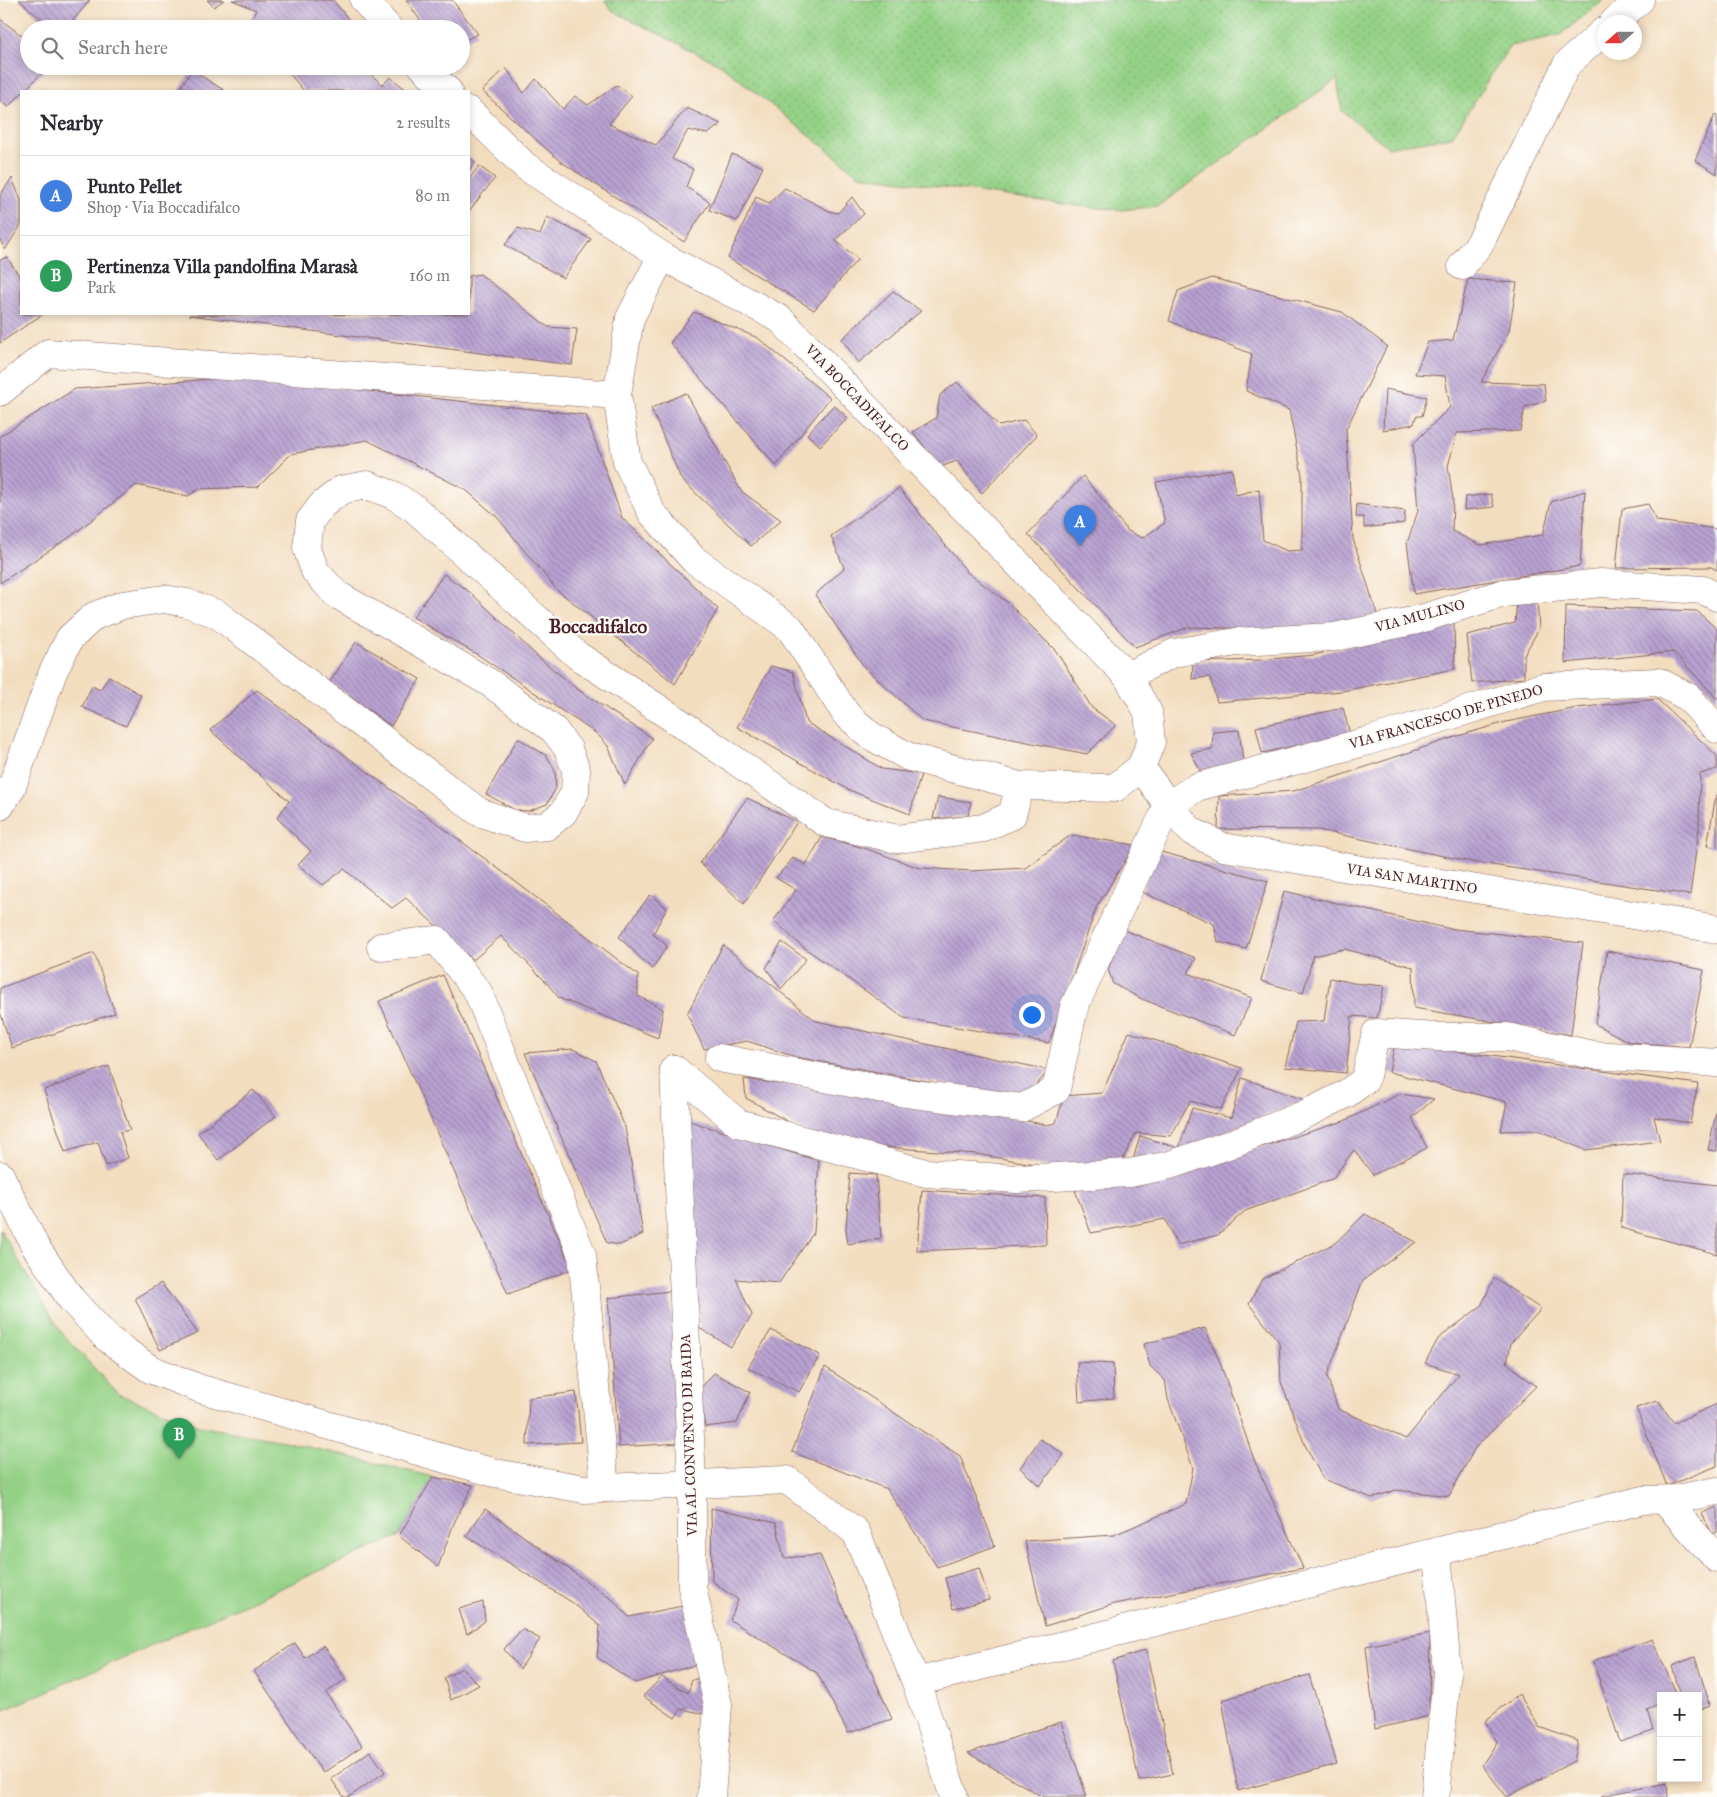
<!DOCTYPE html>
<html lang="en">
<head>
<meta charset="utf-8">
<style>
  :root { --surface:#fff; --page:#f2f2f3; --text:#2b2b33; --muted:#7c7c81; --line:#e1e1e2; --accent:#1f6fb2 }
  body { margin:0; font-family:"IM FELL Great Primer",serif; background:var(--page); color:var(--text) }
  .controls { position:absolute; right:15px; bottom:15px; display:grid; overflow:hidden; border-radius:0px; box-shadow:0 2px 8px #0003 }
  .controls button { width:45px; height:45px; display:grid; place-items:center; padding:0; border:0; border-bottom:1px solid var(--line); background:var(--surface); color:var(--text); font:25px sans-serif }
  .compass { position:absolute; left:1597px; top:15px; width:45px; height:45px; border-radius:50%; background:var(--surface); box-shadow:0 2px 8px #0003; rotate:249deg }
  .you { position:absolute; left:1031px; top:1014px; width:18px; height:18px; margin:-12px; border:4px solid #fff; border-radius:50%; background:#1a73e8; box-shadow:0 0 0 8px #1a73e833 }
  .badge { display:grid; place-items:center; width:32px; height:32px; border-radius:50%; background:var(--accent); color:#fff; font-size:16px; font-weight:700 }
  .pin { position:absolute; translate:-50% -41px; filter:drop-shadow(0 1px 2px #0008) }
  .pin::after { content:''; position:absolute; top:26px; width:18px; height:15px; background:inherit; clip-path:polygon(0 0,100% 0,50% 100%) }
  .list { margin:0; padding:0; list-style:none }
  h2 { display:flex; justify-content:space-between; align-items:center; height:65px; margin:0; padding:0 20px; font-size:21px }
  h2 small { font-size:16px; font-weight:400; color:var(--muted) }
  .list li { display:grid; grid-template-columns:32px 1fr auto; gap:15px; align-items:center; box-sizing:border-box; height:80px; padding:0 20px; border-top:1px solid var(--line) }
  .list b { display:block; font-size:19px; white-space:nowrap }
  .list p { margin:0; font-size:16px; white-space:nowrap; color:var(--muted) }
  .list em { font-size:16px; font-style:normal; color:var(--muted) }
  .icon { flex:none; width:28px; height:28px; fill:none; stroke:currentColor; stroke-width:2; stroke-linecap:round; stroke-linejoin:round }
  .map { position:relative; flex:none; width:1717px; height:1797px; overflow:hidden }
  .search { position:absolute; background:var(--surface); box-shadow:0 2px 8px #0003; left:20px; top:20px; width:450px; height:55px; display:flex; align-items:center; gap:12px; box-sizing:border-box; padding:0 18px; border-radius:28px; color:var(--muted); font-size:19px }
  .panel { position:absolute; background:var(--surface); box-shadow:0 2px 8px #0003; left:20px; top:90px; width:450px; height:225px; border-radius:0px }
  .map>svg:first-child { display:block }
  .grass { fill:url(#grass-dots); stroke:#6f7858 }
  .green { fill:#94d186; stroke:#6f7858 }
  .building { fill:url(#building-back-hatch) }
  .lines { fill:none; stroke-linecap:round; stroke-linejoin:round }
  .minor-casing { stroke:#85625f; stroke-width:29 }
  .minor { stroke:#fff; stroke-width:28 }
  .labels { text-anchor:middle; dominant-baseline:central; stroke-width:4.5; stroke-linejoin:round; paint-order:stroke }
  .street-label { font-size:14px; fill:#4a1f2b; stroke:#fdfcf7 }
  .district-label { font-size:19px; font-weight:bold; fill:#4a1f2b; stroke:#fdfcf7 }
</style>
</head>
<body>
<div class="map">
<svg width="1717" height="1797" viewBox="0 0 1717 1797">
  <defs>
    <pattern id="grass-dots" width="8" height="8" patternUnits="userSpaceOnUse" patternTransform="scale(1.25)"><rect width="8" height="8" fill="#94d186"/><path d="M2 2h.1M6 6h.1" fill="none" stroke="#81b374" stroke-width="1.8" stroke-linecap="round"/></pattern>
    <pattern id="building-back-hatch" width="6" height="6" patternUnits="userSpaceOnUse" patternTransform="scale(1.25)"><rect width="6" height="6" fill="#b8a2d2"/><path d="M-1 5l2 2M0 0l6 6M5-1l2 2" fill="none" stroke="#9883ab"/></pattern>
  </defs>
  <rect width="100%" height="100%" fill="#fdfcf7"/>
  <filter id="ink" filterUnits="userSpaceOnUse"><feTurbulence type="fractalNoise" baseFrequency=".02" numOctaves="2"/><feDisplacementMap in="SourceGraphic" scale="10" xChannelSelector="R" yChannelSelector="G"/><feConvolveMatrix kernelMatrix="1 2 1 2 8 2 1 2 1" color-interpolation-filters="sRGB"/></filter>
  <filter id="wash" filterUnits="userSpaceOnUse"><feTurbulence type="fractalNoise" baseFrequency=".0096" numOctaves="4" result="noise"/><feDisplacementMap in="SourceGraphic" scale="20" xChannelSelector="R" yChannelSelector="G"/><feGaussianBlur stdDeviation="1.12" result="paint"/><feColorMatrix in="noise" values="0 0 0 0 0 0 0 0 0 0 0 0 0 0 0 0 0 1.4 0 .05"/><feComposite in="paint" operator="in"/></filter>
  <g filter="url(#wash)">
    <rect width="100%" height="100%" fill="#f3ddbf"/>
    <polygon class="grass" points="604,0 1604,0 1560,35 1510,46 1452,137 1388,147 1342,111 1337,79 1158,206 1123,210 1077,206 859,175 721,65 613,11"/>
    <polygon class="green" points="0,1229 61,1332 118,1394 199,1426 284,1441 433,1477 399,1536 0,1712"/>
    <g id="blocks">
      <g class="building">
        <polygon points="19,0 90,0 66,29 53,29"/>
        <polygon points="207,0 224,0 214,7"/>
        <polygon points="232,0 333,0 354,26 352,29 246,29 256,10"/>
        <polygon points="406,0 452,0 478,34 461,42 461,29 426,29"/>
        <polygon points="0,19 29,41 29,66 49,66 8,107 0,101"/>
        <polygon points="283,66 361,66 383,85 390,77 408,91 304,91"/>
        <polygon points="506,68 524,93 536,79 563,109 575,96 588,105 617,85 632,96 609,124 656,145 687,108 721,124 708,134 688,130 672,159 693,169 686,187 710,202 684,242 560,161 482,91"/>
        <polygon points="192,70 225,91 178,91"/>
        <polygon points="1715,115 1717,116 1717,174 1695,160"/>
        <polygon points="732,154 763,167 737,221 709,210"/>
        <polygon points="469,157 475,162 469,171"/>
        <polygon points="479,166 495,178 469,211 469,179"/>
        <polygon points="12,178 21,200 21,225 5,250 0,240 0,195"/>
        <polygon points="785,188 829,211 838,213 852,197 864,214 835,240 858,259 814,310 728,258 756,197 769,203"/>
        <polygon points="547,217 591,239 563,278 505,245 518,228 540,235"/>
        <polygon points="7,257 21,279 21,314 43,314 0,343 0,260"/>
        <polygon points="480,274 548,327 577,329 572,365 189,315 469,314 469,276"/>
        <polygon points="1212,278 1342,312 1387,346 1346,429 1353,539 1379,620 1288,630 1189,627 1135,647 1028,534 1083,476 1128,531 1142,538 1165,523 1156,482 1232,469 1236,495 1259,489 1263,540 1287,551 1302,550 1302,475 1289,410 1246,391 1252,354 1169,321 1178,291"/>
        <polygon points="1468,279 1517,283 1509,331 1481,382 1544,384 1546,401 1525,407 1520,431 1457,433 1448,466 1453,500 1452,531 1480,545 1543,535 1551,502 1585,491 1580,566 1414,594 1407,543 1418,511 1413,444 1450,407 1445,376 1415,374 1428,342 1453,340"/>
        <polygon points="893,291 921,311 858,363 842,339"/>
        <polygon points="694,312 758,338 830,398 776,466 670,343"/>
        <polygon points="241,377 586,415 622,518 718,609 675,684 556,589 497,517 466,490 367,440 291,454 258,487 199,489 188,496 136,485 70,537 0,583 0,436 75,389"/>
        <polygon points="957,382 999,426 1024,420 1037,435 982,493 957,461 940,467 913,432 936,418 940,395"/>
        <polygon points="1385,389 1427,397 1422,416 1416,416 1414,424 1383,430"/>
        <polygon points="686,393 741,491 781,520 751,546 681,479 651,408"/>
        <polygon points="834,405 848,418 820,446 807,434"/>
        <polygon points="899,488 967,572 1007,602 1056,651 1092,708 1116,725 1087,754 923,721 865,668 815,595 844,568 831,536"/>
        <polygon points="1491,494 1494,507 1464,510 1465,497"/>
        <polygon points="1357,504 1405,511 1404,523 1364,528 1364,517 1356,517"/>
        <polygon points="1648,504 1657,521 1717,529 1717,570 1711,567 1616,568 1622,509"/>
        <polygon points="444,574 471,593 537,656 577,689 652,738 625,785 608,746 597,734 478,655 413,617"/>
        <polygon points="1537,599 1539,629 1524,655 1524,678 1472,683 1467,635 1515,623 1517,601"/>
        <polygon points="1566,606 1697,611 1717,629 1717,699 1674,652 1565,663"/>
        <polygon points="1454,621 1455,669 1342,691 1217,702 1210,677 1192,679 1193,662 1261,660 1314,655"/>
        <polygon points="356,642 420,679 391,726 330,682"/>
        <polygon points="771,666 793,672 806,722 882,769 921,774 910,814 849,790 737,727"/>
        <polygon points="109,676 141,695 126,726 82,707 92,686 100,690"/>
        <polygon points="257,690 508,876 638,975 638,996 663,1009 658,1038 559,998 545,981 501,936 473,960 406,898 392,908 344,869 323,885 298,865 311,851 277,818 289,801 210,730"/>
        <polygon points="1657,699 1717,756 1717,769 1700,774 1699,828 1690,895 1472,862 1318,830 1218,829 1219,796 1294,791 1458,736 1506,722 1577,708"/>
        <polygon points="1343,708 1350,734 1262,753 1256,727"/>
        <polygon points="1239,730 1243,761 1201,772 1191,753 1212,749 1213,732"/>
        <polygon points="518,738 547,756 555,771 556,788 547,804 529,811 515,810 486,794"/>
        <polygon points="1716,795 1717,795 1717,848 1707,846"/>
        <polygon points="938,797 971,802 968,816 933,819"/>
        <polygon points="747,798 797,822 744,904 700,863"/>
        <polygon points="1071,835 1135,845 1097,906 1049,1043 904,1018 799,944 774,920 796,890 776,878 793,858 806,865 822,837 864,848 920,868 971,871 1025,868"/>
        <polygon points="1154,850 1268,881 1246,949 1218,942 1214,924 1142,892"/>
        <polygon points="1284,891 1446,928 1583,943 1571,1035 1414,1008 1413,967 1344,949 1313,956 1303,993 1261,981"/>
        <polygon points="650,895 667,908 653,934 667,946 652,969 619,937"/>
        <polygon points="1124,930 1196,958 1188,973 1252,998 1235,1035 1142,999 1113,984 1108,969"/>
        <polygon points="782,942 806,959 781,989 766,968"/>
        <polygon points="723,945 816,1021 1049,1070 1024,1099 796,1057 747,1041 704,1049 687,1014"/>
        <polygon points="1607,951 1704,970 1689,1047 1629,1042 1595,1024"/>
        <polygon points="94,953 115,1013 12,1048 0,1012 0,988"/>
        <polygon points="443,975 572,1269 508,1294 379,1001"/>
        <polygon points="1330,978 1353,983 1384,986 1377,1018 1352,1016 1346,1073 1285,1067 1296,1022 1324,1021"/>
        <polygon points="1129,1032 1242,1068 1221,1109 1190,1101 1171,1136 1136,1133 1121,1163 1057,1168 976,1154 885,1147 815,1137 746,1098 744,1079 991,1113 1046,1125 1056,1123 1064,1096 1102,1093"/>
        <polygon points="1395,1043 1698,1084 1690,1123 1654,1117 1660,1141 1585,1150 1538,1130 1501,1131 1507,1102 1389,1072"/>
        <polygon points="573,1049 596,1061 625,1127 643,1234 620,1245 607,1243 525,1053"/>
        <polygon points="109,1066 130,1130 120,1132 128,1158 106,1166 98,1142 65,1152 44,1090"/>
        <polygon points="1242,1078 1305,1100 1130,1170 1140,1136 1179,1148 1192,1108 1231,1118"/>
        <polygon points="253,1090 276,1116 218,1160 198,1133"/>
        <polygon points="1400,1094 1434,1099 1412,1118 1427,1148 1373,1175 1354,1150 1332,1179 1245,1211 1218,1235 1177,1245 1165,1219 1091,1233 1075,1190 1146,1183 1344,1121"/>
        <polygon points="1716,1113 1717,1113 1717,1151 1708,1150"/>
        <polygon points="689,1121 819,1161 814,1232 779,1283 736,1279 752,1315 731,1347 699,1328"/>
        <polygon points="850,1173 876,1175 881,1238 848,1244 846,1229"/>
        <polygon points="1623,1174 1717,1185 1717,1254 1621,1228"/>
        <polygon points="922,1190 1045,1198 1046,1245 917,1251"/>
        <polygon points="1365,1214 1416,1242 1363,1280 1327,1376 1338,1409 1406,1439 1459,1374 1425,1363 1438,1339 1481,1306 1494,1278 1541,1309 1511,1343 1507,1363 1536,1386 1475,1448 1449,1496 1396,1490 1372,1498 1323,1479 1305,1445 1281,1382 1279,1342 1249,1304 1262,1279 1335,1243"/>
        <polygon points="161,1283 198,1333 160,1350 135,1298"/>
        <polygon points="670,1291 680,1443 619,1447 608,1298"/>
        <polygon points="1205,1328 1219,1360 1255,1462 1303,1568 1114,1604 1045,1626 1025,1541 1114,1535 1186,1504 1193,1468 1168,1399 1165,1380 1150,1366 1144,1344"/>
        <polygon points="771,1330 820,1355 799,1392 748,1368"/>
        <polygon points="1077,1362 1113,1364 1114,1398 1079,1402"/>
        <polygon points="825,1367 960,1456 995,1546 937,1567 887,1489 792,1452"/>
        <polygon points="714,1373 750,1392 737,1423 705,1427 699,1390"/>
        <polygon points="576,1392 581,1442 527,1445 529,1398"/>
        <polygon points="1658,1401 1674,1423 1717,1404 1717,1466 1667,1486 1636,1408"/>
        <polygon points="1040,1439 1064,1454 1040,1486 1020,1468"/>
        <polygon points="433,1477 473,1485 454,1523 438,1567 399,1536"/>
        <polygon points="1717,1507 1717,1532 1712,1534 1702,1513"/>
        <polygon points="711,1508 776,1523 784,1558 820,1555 892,1719 848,1733 817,1673 730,1620 738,1600 712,1581"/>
        <polygon points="485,1509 613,1600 629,1617 687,1605 695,1665 635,1683 597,1657 600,1626 573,1603 466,1536"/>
        <polygon points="979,1568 989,1600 953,1609 945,1578"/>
        <polygon points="483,1602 485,1621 467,1634 459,1609"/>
        <polygon points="522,1629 540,1639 520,1669 504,1649"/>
        <polygon points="1430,1633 1429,1716 1375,1729 1366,1646"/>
        <polygon points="1652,1639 1677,1695 1661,1696 1661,1703 1647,1710 1653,1731 1620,1742 1593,1661"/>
        <polygon points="295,1643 305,1658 323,1646 346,1679 326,1693 362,1746 323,1773 254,1671"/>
        <polygon points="1146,1650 1173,1774 1139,1781 1113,1661"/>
        <polygon points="1695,1657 1710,1705 1698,1710 1698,1696 1681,1696 1672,1666"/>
        <polygon points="462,1668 479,1685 451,1700 444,1678"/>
        <polygon points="1309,1675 1337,1764 1238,1791 1222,1700"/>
        <polygon points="662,1677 688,1693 692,1680 703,1677 706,1714 681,1709 675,1718 643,1696"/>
        <polygon points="1519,1694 1539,1727 1578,1741 1574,1761 1507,1797 1482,1765 1497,1742 1485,1721"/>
        <polygon points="1061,1722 1087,1797 1043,1797 968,1753"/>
        <polygon points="370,1751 385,1772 349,1797 344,1797 331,1779"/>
        <polygon points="1667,1783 1668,1797 1602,1797 1601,1796"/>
      </g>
    </g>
  </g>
  <g filter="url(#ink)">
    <use href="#blocks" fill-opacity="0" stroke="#85625f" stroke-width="1"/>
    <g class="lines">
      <defs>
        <g id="minor">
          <polyline points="364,0 389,29"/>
          <polyline points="1614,22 1640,0"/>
          <polyline points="422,66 448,91"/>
          <polyline points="469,111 525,166 662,256 780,319 1127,676 1148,712 1151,742 1141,767 1115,788 1020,786 909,757 871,736 846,714 790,628 693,559 652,513 627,462 617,395 630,318 662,256"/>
          <polyline points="1462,266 1480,243 1567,64 1604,31"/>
          <polyline points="0,392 48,353 617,395"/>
          <polyline points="1127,676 1174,653 1236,642 1334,637 1417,620 1504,593 1601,583 1703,590 1717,597"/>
          <polyline points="1141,767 1168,805 1191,831 1223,847 1717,929"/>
          <polyline points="0,806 11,789 53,672 70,638 94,616 123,605 164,599 187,603 217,614 479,812 525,828 547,826 563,813 575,792 576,770 568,749 554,730 490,683 336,594 315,571 307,548 310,521 322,505 341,490 367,485 393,495 414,508 578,656 685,726 826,823 897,839 984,828 1012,815 1020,786"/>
          <polyline points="381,947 437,940 478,992 582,1255 605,1488"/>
          <polyline points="719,1058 899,1092 1022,1108 1056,1090 1074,1007 1168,805 1197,787 1368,741 1543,687 1659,682 1688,697 1717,729"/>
          <polyline points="674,1069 738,1123 926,1173 1017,1179 1130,1173 1170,1165 1228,1145 1308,1113 1346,1094 1365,1080 1376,1033 1436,1037 1507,1037 1594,1055 1717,1063"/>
          <polyline points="674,1069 692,1483 692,1587 718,1705 711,1797"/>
          <polyline points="0,1175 35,1246 71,1299 107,1338 150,1369 201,1389 495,1473 584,1489 787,1480 856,1532 916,1682 954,1797"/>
          <polyline points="1664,1500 1717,1559"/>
          <polyline points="916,1682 1643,1500 1676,1499 1717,1491"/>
          <polyline points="1435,1797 1447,1673 1437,1552"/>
        </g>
      </defs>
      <use href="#minor" class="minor-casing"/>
      <use href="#minor" class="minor"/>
    </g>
  </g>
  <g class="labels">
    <g class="street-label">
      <text transform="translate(857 398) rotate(46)">VIA BOCCADIFALCO</text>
      <text transform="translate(1420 616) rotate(-15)">VIA MULINO</text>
      <text transform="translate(1446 717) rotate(-16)">VIA FRANCESCO DE PINEDO</text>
      <text transform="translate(1412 879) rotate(9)">VIA SAN MARTINO</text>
      <text transform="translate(689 1435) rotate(-92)">VIA AL CONVENTO DI BAIDA</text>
    </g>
    <g class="district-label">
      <text x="598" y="626">Boccadifalco</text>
    </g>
  </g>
</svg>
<div class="controls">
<button>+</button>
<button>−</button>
</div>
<svg class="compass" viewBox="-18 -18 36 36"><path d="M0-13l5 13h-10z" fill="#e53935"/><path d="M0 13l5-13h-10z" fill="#7c7c81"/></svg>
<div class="you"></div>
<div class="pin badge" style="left:1080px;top:546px;background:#3f7fe0">A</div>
<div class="pin badge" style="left:179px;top:1459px;background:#2e9e5b">B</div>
<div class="search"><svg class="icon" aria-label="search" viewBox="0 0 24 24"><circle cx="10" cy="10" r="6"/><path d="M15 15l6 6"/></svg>Search here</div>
<section class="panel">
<h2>Nearby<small>2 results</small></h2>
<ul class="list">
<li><span class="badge" style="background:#3f7fe0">A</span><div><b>Punto Pellet</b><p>Shop · Via Boccadifalco</p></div><em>80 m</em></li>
<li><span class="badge" style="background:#2e9e5b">B</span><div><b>Pertinenza Villa pandolfina Marasà</b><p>Park</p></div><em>160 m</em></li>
</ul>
</section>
</div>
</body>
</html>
